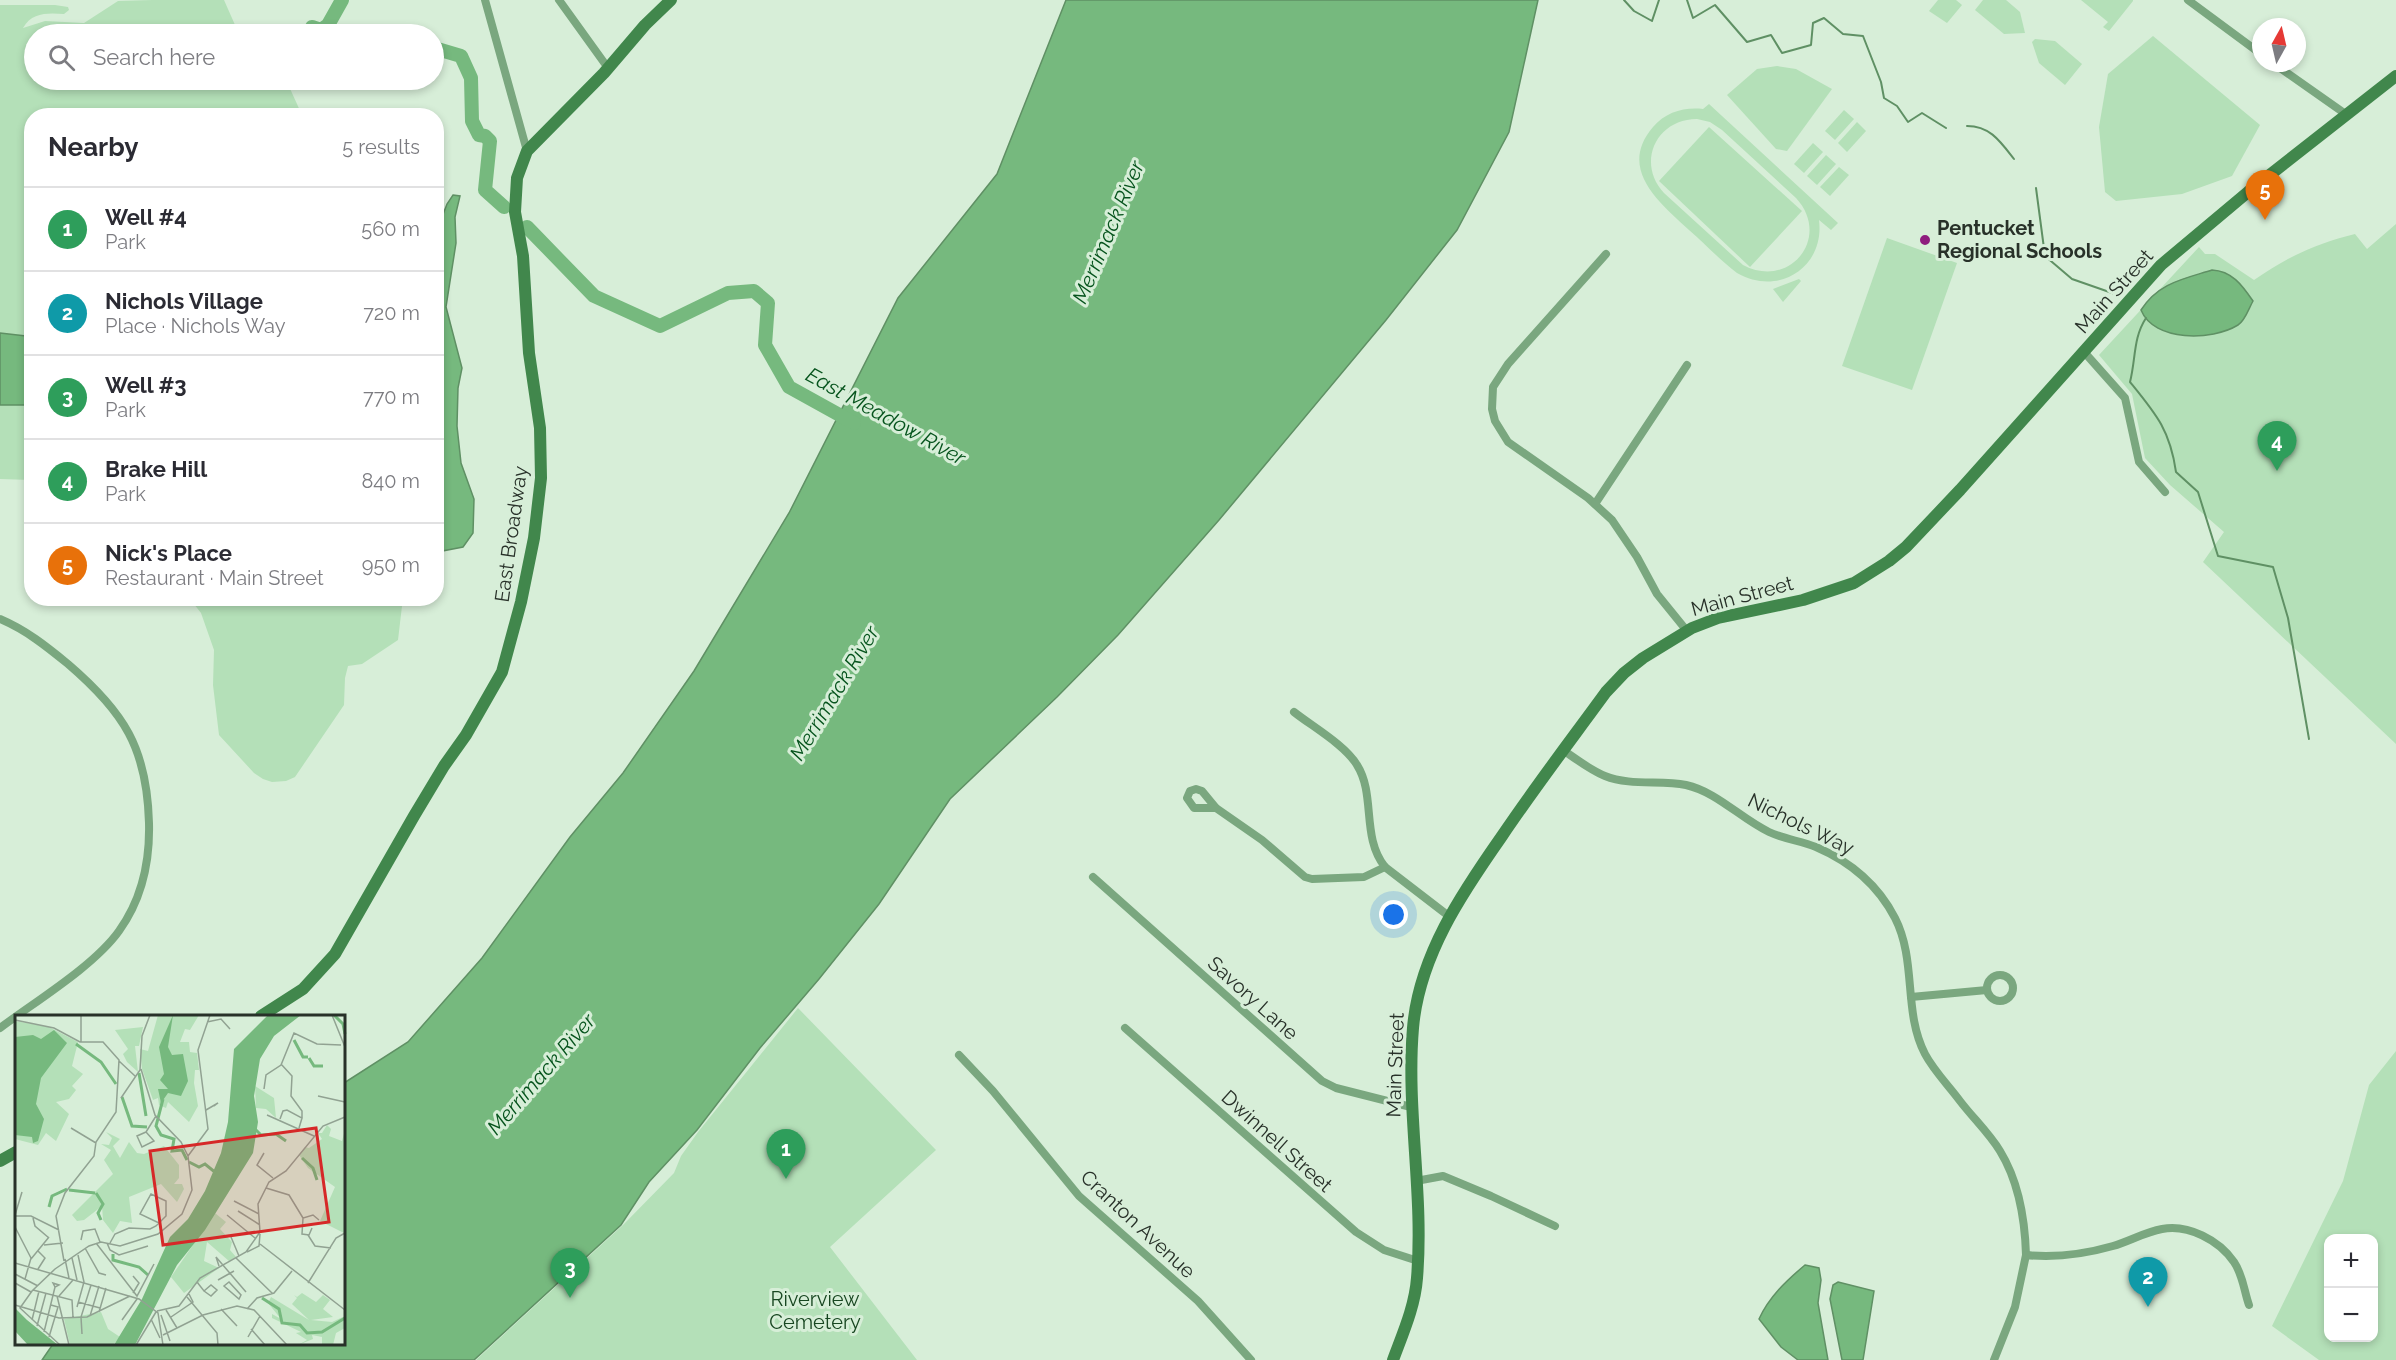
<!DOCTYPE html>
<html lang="en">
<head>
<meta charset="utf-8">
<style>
  :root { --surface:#fff; --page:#f7f7f7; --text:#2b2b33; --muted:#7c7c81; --line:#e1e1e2; --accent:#8e1d7e }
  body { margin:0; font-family:Raleway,sans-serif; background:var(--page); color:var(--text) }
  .controls { position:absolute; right:18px; bottom:18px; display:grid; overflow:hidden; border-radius:12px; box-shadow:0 3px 9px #0003 }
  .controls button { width:54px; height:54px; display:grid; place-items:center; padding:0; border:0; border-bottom:2px solid var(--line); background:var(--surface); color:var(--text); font:30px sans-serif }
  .compass { position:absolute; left:2252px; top:18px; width:54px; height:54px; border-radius:50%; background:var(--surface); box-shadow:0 3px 9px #0003; rotate:8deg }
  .you { position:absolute; left:1394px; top:915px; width:21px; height:21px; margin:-15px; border:4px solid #fff; border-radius:50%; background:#1a73e8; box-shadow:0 0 0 9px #1a73e833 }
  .badge { display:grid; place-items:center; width:39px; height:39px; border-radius:50%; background:var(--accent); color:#fff; font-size:20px; font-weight:700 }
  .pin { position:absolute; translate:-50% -50px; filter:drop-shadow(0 2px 3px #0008) }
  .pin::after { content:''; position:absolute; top:32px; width:21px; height:18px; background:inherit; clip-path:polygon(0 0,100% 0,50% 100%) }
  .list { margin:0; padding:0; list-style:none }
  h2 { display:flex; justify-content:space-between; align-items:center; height:78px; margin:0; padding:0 24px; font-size:26px }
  h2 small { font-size:20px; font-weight:400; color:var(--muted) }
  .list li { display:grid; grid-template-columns:39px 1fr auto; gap:18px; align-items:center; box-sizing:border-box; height:84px; padding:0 24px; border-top:2px solid var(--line) }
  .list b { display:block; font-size:22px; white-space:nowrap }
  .list p { margin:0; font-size:20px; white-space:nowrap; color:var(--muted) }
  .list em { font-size:20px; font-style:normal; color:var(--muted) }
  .icon { flex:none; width:33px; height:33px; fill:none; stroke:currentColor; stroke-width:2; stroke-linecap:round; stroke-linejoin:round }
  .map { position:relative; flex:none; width:2396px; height:1360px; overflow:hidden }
  .search { position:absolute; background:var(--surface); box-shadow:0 3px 9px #0003; left:24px; top:24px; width:420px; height:66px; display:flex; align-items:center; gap:15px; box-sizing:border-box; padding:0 21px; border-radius:33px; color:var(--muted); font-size:22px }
  .panel { position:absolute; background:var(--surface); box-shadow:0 3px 9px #0003; left:24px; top:108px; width:420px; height:498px; border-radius:24px }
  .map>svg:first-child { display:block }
  .green { fill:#b4e0b8; fill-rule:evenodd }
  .water { fill:#76b97e; stroke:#5f9064; stroke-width:1.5 }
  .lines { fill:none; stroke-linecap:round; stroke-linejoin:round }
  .stream { stroke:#5f9064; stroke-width:2 }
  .river { stroke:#76b97e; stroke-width:14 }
  .street { stroke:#7aa77f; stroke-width:8 }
  .secondary { stroke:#41874c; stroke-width:12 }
  .poi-dot { fill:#8e1d7e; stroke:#d7eed8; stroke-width:2 }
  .labels { text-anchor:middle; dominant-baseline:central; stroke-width:6; stroke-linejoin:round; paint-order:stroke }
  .poi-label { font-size:20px; font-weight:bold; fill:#283129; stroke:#d7eed8; text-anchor:start }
  .street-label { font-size:20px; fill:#283129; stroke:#d7eed8 }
  .park-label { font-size:20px; fill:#184721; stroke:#d7eed8 }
  .water-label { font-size:21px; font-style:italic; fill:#06541d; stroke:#d7eed8 }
  .inset-river { fill:none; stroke:#76b97e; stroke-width:3 }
  .inset-road { fill:none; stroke:#91a292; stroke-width:1.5 }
  .view { fill:#d62828; fill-opacity:0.15; stroke:#d62828; stroke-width:3 }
  .inset-edge { fill:none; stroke:#283129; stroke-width:3 }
</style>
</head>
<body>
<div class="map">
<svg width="2396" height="1360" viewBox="0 0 2396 1360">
  <rect width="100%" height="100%" fill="#d7eed8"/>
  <g class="green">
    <path d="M152 0H224L239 34H34V80H283L287 82 302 115 32 116 31 480 0 479V5H55L68 7 69 10 64 14C48 13 32 12 23 28L45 21 84 23 118 1Z"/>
    <polygon points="1938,0 1956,0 1962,5 1947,23 1929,11"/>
    <polygon points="1983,0 2006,0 2020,12 2025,33 2004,34 1975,10"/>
    <polygon points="2081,0 2133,0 2133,1 2109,31 2103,27 2108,22"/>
    <polygon points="2153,36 2260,125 2232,176 2182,194 2116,201 2105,192 2099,127 2108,74"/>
    <polygon points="2035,39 2055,41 2082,64 2065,85 2039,63 2032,42"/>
    <polygon points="1777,66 1796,69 1832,89 1787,151 1776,149 1727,95 1757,69"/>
    <path d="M1709 104 1838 223 1831 230 1819 220C1825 267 1779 297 1737 273 1720 260 1705 244 1689 230 1660 203 1617 169 1653 127 1666 112 1684 107 1703 109ZM1697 119 1710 122 1722 130 1796 198C1832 237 1790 290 1743 265L1664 193C1636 163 1656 119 1697 119Z"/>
    <polygon points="1844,110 1854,119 1835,140 1825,131"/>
    <polygon points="1857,122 1866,131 1847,152 1838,143"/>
    <polygon points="1709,127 1802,211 1750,267 1659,181"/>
    <polygon points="1813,143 1823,152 1804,173 1794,164"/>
    <polygon points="1826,155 1836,164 1817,185 1807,176"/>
    <polygon points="1839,167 1849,175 1830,196 1820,187"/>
    <path d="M2396 224V744L2203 562 2224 532 2170 485 2145 458 2132 394 2099 355 2199 247 2205 254H2215L2254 280C2287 257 2315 244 2355 234L2367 249Z"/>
    <polygon points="1887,238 1957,263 1912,390 1842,366"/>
    <polygon points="1799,279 1801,281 1783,302 1773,289"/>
    <polygon points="400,599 402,606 398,640 362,664 348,666 345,678 344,705 295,777 286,781 272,782 263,779 254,773 219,735 213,685 214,650 201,613 190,599"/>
    <polygon points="798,1008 936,1150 830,1247 917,1360 476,1360 623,1225 674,1173 681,1156 698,1132"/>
    <path d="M2396 1051V1360H2319L2272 1326 2343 1181 2369 1085ZM2328 1238H2374V1338H2328Z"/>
  </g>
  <g class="water">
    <polygon points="1066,0 1538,0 1509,132 1457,230 1386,320 1219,520 1118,635 1057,697 950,799 879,904 819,979 760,1048 697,1130 649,1182 621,1225 474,1360 42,1360 53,1344 344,1344 344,1083 408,1042 482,958 570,837 623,773 694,671 789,513 898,298 997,174"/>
    <polygon points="453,195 460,196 455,217 456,243 446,307 462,368 458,388 457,426 461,463 474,499 473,533 463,547 437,552 437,230 447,204"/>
    <path d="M2212 270C2232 271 2242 285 2253 301 2249 308 2245 321 2238 325 2212 341 2154 342 2141 310 2158 283 2183 279 2212 270Z"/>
    <polygon points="0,333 26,336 31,341 31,405 0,405"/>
    <path d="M1805 1265 1819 1268 1821 1280 1818 1303 1828 1360H1798L1781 1347 1759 1319C1769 1297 1786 1281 1805 1265Z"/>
    <polygon points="1838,1282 1874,1291 1863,1360 1842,1360 1830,1299 1833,1285"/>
  </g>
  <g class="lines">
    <g class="stream">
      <polyline points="1624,0 1634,11 1652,21 1659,0"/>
      <polyline points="1687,0 1693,18 1715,5 1747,42 1771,35 1782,53 1811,45 1813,23 1824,18 1843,34 1863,36 1881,82 1884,98 1897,106 1908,122 1922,113 1946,128"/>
      <path d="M1967 126C1990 126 2000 141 2014 159"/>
      <polyline points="2036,188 2045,256 2072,279 2115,294"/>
      <path d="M2146 318C2133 338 2136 358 2130 382 2156 414 2170 430 2176 472L2198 492 2218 556 2273 567 2288 618 2309 739"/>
    </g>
    <g class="river">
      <polyline points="309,34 312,27 321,30 328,25 342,0"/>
      <polyline points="434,48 461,56 471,78 472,121 479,135 485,136 490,141 485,190 504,207"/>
      <polyline points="527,227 594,296 660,326 728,293 754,291 768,303 765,345 789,387 854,423"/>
    </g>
    <g class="street">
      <polyline points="485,0 527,151"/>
      <polyline points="559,0 608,68"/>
      <polyline points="2188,0 2261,54"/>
      <polyline points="2273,63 2347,115"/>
      <polyline points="1606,254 1508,364 1493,387 1492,409 1495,421 1508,442 1588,498 1612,520 1637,557 1657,594 1687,631"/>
      <polyline points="2085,353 2125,398 2139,462 2165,492"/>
      <polyline points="1595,504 1687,365"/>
      <path d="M0 619C26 630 46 646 68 664 124 712 147 748 149 823 150 862 142 899 119 931 94 966 36 1001 0 1028"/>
      <path d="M1294 712C1313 727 1345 745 1357 765 1376 795 1361 837 1385 867L1450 917"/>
      <path d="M1563 750C1576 759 1590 770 1605 776 1630 786 1660 780 1686 785 1717 792 1740 818 1769 832 1784 839 1801 841 1816 847 1851 862 1878 885 1895 918 1917 961 1903 1012 1925 1054 1934 1071 1949 1086 1960 1101 1973 1118 1989 1133 2000 1151 2019 1182 2025 1220 2026 1255"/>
      <polyline points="1216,808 1194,808 1187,798 1190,791 1196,789 1202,791 1216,808 1262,840 1305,877 1312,879 1364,877 1385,867"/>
      <polyline points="1093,877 1322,1081 1336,1088 1411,1107"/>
      <circle cx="2000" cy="988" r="13"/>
      <polyline points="1911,997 1987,990"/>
      <polyline points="1125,1028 1356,1232 1384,1250 1418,1261"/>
      <polyline points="959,1055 993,1091 1079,1196 1198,1301 1251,1360"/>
      <polyline points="1416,1181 1443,1176 1491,1196 1555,1226"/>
      <path d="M1994 1360 2015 1307 2026 1255C2056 1258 2085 1254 2113 1246 2130 1241 2145 1232 2162 1229 2188 1224 2219 1240 2234 1262 2243 1275 2244 1291 2249 1305"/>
    </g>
    <g class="secondary">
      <polyline points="261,1016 303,989 335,954 414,816 444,766 466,735 502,672 521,602 534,538 541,478 540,428 529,353 523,256 515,212 517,178 527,151 604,73 645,25 671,0"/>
      <polyline points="0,1161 16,1152"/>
      <path d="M1393 1360C1403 1333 1415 1306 1417 1278 1424 1194 1406 1111 1413 1028 1419 956 1462 893 1502 836 1535 787 1571 740 1606 692L1624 673 1643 658 1692 628 1718 618 1803 600 1854 583 1889 561 1906 547 1960 490 2161 265 2248 192 2396 76"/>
    </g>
  </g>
  <circle class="poi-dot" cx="1925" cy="240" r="6"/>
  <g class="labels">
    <g class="poi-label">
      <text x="1937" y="228">Pentucket<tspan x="1937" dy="23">Regional Schools</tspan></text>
    </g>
    <g class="street-label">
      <text transform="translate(2114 291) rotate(-48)">Main Street</text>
      <text transform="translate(511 534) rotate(-82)">East Broadway</text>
      <text transform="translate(1742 596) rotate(-15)">Main Street</text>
      <text transform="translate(1801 824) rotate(26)">Nichols Way</text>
      <text transform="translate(1253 998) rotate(42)">Savory Lane</text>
      <text transform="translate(1395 1065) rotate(-88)">Main Street</text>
      <text transform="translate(1277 1141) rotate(42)">Dwinnell Street</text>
      <text transform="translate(1138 1224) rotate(43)">Cranton Avenue</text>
    </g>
    <g class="park-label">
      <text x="815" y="1299">Riverview<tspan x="815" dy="23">Cemetery</tspan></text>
    </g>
    <g class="water-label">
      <text transform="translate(1108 232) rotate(-67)">Merrimack River</text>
      <text transform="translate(886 416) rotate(29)">East Meadow River</text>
      <text transform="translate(834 693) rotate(-59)">Merrimack River</text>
      <text transform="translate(541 1074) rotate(-49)">Merrimack River</text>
    </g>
  </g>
  <g transform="translate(15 1015)">
    <rect width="330" height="330" fill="#d7eed8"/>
    <path d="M143 0H184L175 15 170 14 165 27H174L175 37 182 38 184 55H180L179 68 183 91 174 107 153 87 151 93 144 90 143 83 138 85 127 54 125 34 133 36ZM0 6 34 12 63 27 57 51 68 59 57 71 61 75 54 84 41 87 54 99 41 126 31 118 23 130 0 124ZM128 12 124 31H120L123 57 112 47 108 39 113 34 100 15ZM240 71 259 83 261 103 251 94 241 93ZM312 110 316 114 314 121 327 126 330 115 329 218 305 206 320 172 293 153 284 140 290 132 294 133 307 124 303 118H307ZM91 117 105 124 98 131 105 143 114 127 122 138 129 139 149 131 164 150V163L159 169H167L169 174 162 187 146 169 114 182 117 208 105 206 98 218 88 205 87 191 69 205 62 206 57 200 98 159 89 145 96 135 86 129 94 130 97 123ZM200 198 211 207 205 214 217 227 215 235 221 242 214 246 192 227 189 246 204 253 169 278 156 262ZM287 278 301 287 308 280 315 285 308 294 318 302 296 305 317 307 330 301V313L321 318 318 330H307V322L297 320 298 324 283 330 292 325 281 318 286 317 257 303V299L266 304 253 288 256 282 294 305 277 289 282 283 279 280 282 282ZM86 297 93 314 105 322 98 330H55L49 304Z" fill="#b4e0b8"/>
    <path d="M158 0 153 32 157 40 168 39 173 66 166 81 153 78 146 88 143 74H153L145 65 149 59 144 32ZM253 0H286L259 21 245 44 239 81 243 107 238 138 190 215 162 250 120 330H99L127 284 155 222 173 204 190 176 206 138 213 107 219 34ZM39 15 52 28 26 63 21 89 29 104 23 126 18 128 17 122 0 120V22L18 20 26 24ZM0 293 12 305 43 330H13L0 316Z" fill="#76b97e"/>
    <path class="inset-river" d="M319 0 328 9 330 19M279 25 288 42H293M61 29 86 47 101 69M294 43 299 51H308M124 58 131 101M107 82 117 111 132 112M148 84 141 111 146 120 159 124 157 136 167 135 172 145M240 114 246 120 261 119 271 126M287 143 298 153 302 165M174 147 184 152 190 149 201 158M54 175 80 178M81 178 88 189 83 198 86 205M34 192 37 181 52 174M98 239V245L124 252 133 260M247 283 264 294 267 308 285 310 292 318 307 317 330 303"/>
    <path class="inset-road" d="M317 0 330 32M0 5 39 13 65 27H88L104 45 101 97 81 127 79 141 50 178 41 201 49 246M192 7 206 4 215 14M66 27V0M104 46 120 61M266 49 277 61 276 81 287 96V103M126 54 140 100 166 127 173 141M249 74 251 60 266 50 279 18 302 29 326 30M303 81 330 87M106 83 125 55 127 21 135 0M191 95 203 88 199 91M252 100 299 121M265 104 268 96 272 95 287 103 284 113M56 113 81 128M131 117 122 121 127 132 139 126 131 117 141 101M249 138 242 150 258 163M251 173 274 180 288 203M219 186 244 199M223 196 245 210M0 200 7 177M212 200 240 223M0 201H16L44 215M18 203 20 211 34 223M0 212 16 243 10 264M297 213 294 220 287 219 288 203 298 200 304 205M293 220 300 231 316 233M216 222 224 241M66 225 68 216 80 214 85 227M81 228 122 281 139 249M92 228 95 235 104 240 133 231M95 228 100 219 114 213 135 214 141 211 151 201V186L136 179 125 199 144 208M245 229 330 295M29 230 48 228M70 233 84 258 91 260M23 236 30 243 23 254M232 237 244 231 245 219M57 243 62 265M221 243 258 279M16 244 34 222M50 244 54 263M0 248 124 284 143 298 148 330M204 251 201 242 231 277M0 259 23 271M118 261 124 268 118 278M203 265 219 256M182 267 189 276 196 270 202 275 196 281 189 276M214 267 226 280 224 284 209 271ZM0 268 16 277M293 268 321 223 330 218M18 275 57 285 58 302M42 281 54 330M44 281 58 265M172 282 202 318 203 330M63 287 85 293M0 290 44 303 72 302 115 281M62 292 69 267 63 240M206 294 222 311M232 294 242 283 259 278 277 256M151 295 162 313M142 296 164 291 185 263 231 237 245 217 243 189 254 167 271 156 308 111 330 102M84 297 91 273M146 300 155 326M75 301 84 271M156 302 178 287 174 279M136 304 145 323M17 305 24 276M107 305 122 284M22 311 31 278M236 314 250 330M29 317 40 272 44 270 38 268 40 272M67 319 66 302 76 270M148 320 188 300 222 291 239 295 272 330M34 322 43 292 36 290M233 322 245 301M45 330 5 293 17 276 40 254 74 231 86 227 105 231 143 219 167 199 177 175 173 141 193 114 183 35 195 0M121 330 141 297"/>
    <path class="view" d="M301 113 314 207 148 230 135 136Z"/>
    <rect width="330" height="330" class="inset-edge"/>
  </g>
</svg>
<div class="controls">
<button>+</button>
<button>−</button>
</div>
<svg class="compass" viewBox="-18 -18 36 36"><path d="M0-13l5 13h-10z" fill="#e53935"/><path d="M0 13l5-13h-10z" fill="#7c7c81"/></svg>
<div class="you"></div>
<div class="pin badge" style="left:786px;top:1179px;background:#2e9e5b">1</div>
<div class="pin badge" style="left:2148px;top:1307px;background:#0f9aa8">2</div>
<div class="pin badge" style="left:570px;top:1298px;background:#2e9e5b">3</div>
<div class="pin badge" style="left:2277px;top:471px;background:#2e9e5b">4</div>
<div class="pin badge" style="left:2265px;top:220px;background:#e8710a">5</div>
<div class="search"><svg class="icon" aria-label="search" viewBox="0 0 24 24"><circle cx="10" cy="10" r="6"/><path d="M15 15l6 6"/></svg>Search here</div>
<section class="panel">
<h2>Nearby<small>5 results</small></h2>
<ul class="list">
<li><span class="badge" style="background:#2e9e5b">1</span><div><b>Well #4</b><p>Park</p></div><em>560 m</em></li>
<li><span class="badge" style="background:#0f9aa8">2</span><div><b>Nichols Village</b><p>Place · Nichols Way</p></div><em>720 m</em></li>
<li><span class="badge" style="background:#2e9e5b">3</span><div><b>Well #3</b><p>Park</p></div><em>770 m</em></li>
<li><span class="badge" style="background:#2e9e5b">4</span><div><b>Brake Hill</b><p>Park</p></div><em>840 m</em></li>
<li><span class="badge" style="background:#e8710a">5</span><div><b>Nick's Place</b><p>Restaurant · Main Street</p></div><em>950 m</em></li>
</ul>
</section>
</div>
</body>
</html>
